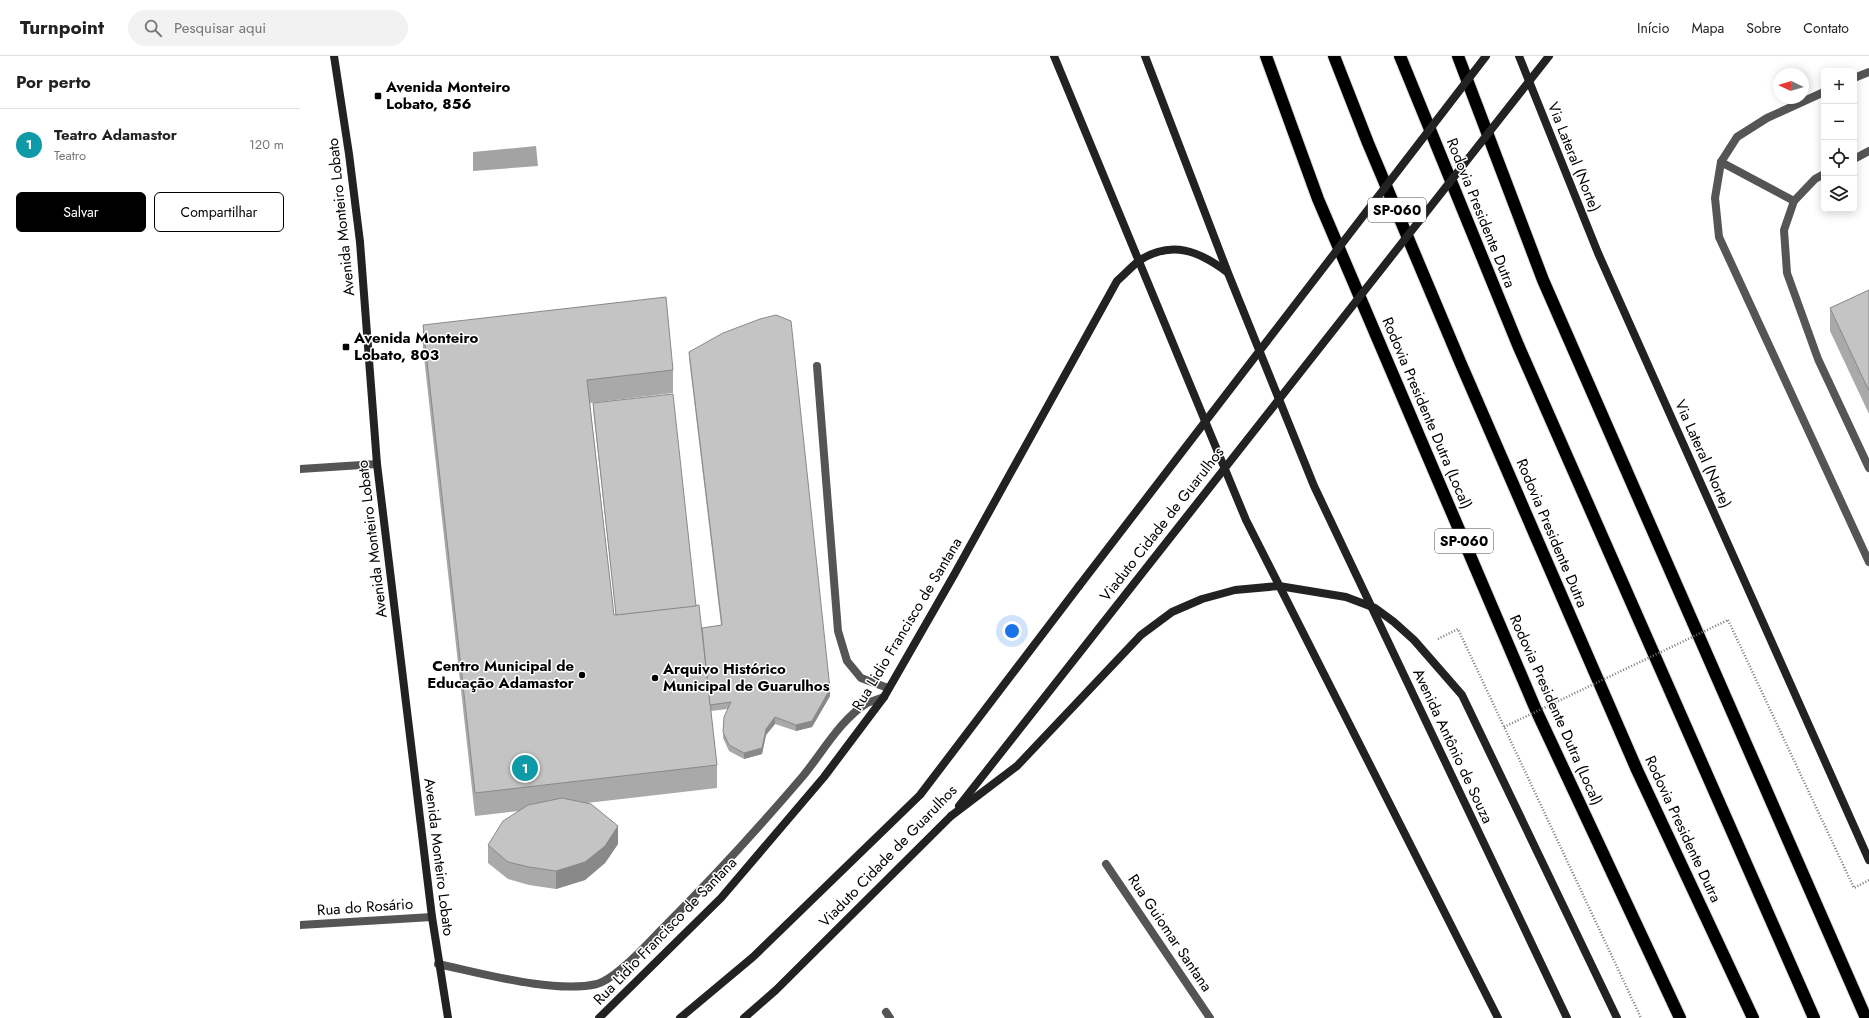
<!DOCTYPE html>
<html lang="pt">
<head>
<meta charset="utf-8">
<style>
  :root { --surface:#fff; --page:#f2f2f2; --text:#222; --muted:#767676; --line:#e0e0e0; --accent:#000 }
  body { margin:0; font-family:Jost,sans-serif; background:var(--page); color:var(--text) }
  .controls { position:absolute; right:12px; top:12px; display:grid; overflow:hidden; border-radius:6px; box-shadow:0 2px 10px #0003 }
  .controls button { width:36px; height:36px; display:grid; place-items:center; padding:0; border:0; border-bottom:1px solid var(--line); background:var(--surface); color:var(--text); font:20px sans-serif }
  .compass { position:absolute; left:1473px; top:12px; width:36px; height:36px; border-radius:50%; background:var(--surface); box-shadow:0 2px 10px #0003; rotate:274deg }
  .you { position:absolute; left:712px; top:575px; width:14px; height:14px; margin:-10px; border:3px solid #fff; border-radius:50%; background:#1a73e8; box-shadow:0 0 0 6px #1a73e833 }
  .badge { display:grid; place-items:center; width:26px; height:26px; border-radius:50%; background:var(--accent); color:#fff; font-size:13px; font-weight:700 }
  .pin { position:absolute; translate:-50% -50%; border:2px solid #fff; box-shadow:0 1px 4px #0006 }
  .list { margin:0; padding:0; list-style:none }
  h2 { display:flex; justify-content:space-between; align-items:center; height:52px; margin:0; padding:0 16px; font-size:17px }
  h2 small { font-size:13px; font-weight:400; color:var(--muted) }
  .list li { display:grid; grid-template-columns:26px 1fr auto; gap:12px; align-items:center; box-sizing:border-box; height:72px; padding:0 16px; border-top:1px solid var(--line) }
  .list b { display:block; font-size:15px; white-space:nowrap }
  .list p { margin:0; font-size:13px; white-space:nowrap; color:var(--muted) }
  .list em { font-size:13px; font-style:normal; color:var(--muted) }
  .actions { display:flex; gap:8px; padding:12px 16px }
  .actions a { flex:1; padding:9px 0; border:1px solid var(--accent); border-radius:6px; text-align:center; font-size:14px; color:var(--accent) }
  .actions .main { background:var(--accent); color:#fff }
  .icon { flex:none; width:22px; height:22px; fill:none; stroke:currentColor; stroke-width:2; stroke-linecap:round; stroke-linejoin:round }
  .map { position:relative; flex:none; width:1569px; height:962px; overflow:hidden }
  header { display:flex; align-items:center; gap:24px; box-sizing:border-box; height:56px; padding:0 20px; background:var(--surface); border-bottom:1px solid var(--line) }
  header strong { font-size:19px }
  nav { display:flex; gap:22px; margin-inline-start:auto; font-size:14px }
  .search { width:280px; height:36px; background:var(--page); display:flex; align-items:center; gap:10px; box-sizing:border-box; padding:0 14px; border-radius:22px; color:var(--muted); font-size:15px }
  main { display:flex }
  aside { flex:1; background:var(--surface) }
  .map>svg:first-child { display:block }
  .water { fill:#a3a3a3 }
  .lines { fill:none; stroke-linecap:round; stroke-linejoin:round }
  .motorway-casing { stroke:#dbdbdb; stroke-width:14 }
  .path { stroke:#777; stroke-width:2.5; stroke-dasharray:1 2; stroke-linecap:butt }
  .service { stroke:#555; stroke-width:8 }
  .minor { stroke:#555; stroke-width:8 }
  .secondary { stroke:#222; stroke-width:8 }
  .motorway { stroke:#000; stroke-width:12 }
  .path-bridge { stroke:#777; stroke-width:2.5; stroke-dasharray:1 2; stroke-linecap:butt }
  .secondary-bridge { stroke:#222; stroke-width:8 }
  .wall { fill:#a9a9a9 }
  .shaded-wall { fill:#898989 }
  .building { fill:#c4c4c4; stroke:#898989 }
  .poi-dot { fill:#000; stroke:#fff; stroke-width:1.5 }
  .labels { text-anchor:middle; dominant-baseline:central; stroke-width:3; stroke-linejoin:round; paint-order:stroke }
  .shield { fill:#fff; stroke:#4c4c4c; stroke-width:1 }
  .shield-label { font-size:14px; font-weight:bold; fill:#000 }
  .poi-label { font-size:15px; font-weight:bold; fill:#000; stroke:#fff; text-anchor:start }
  .street-label { font-size:15px; fill:#000; stroke:#fff }
</style>
</head>
<body>
<header>
<strong>Turnpoint</strong>
<div class="search"><svg class="icon" aria-label="search" viewBox="0 0 24 24"><circle cx="10" cy="10" r="6"/><path d="M15 15l6 6"/></svg>Pesquisar aqui</div>
<nav><a>Início</a><a>Mapa</a><a>Sobre</a><a>Contato</a></nav>
</header>
<main>
<aside>
<h2>Por perto<small></small></h2>
<ul class="list">
<li><span class="badge" style="background:#0f9aa8">1</span><div><b>Teatro Adamastor</b><p>Teatro</p></div><em>120 m</em></li>
</ul>
<div class="actions"><a class="main">Salvar</a><a>Compartilhar</a></div>
</aside>
<div class="map">
<svg width="1569" height="962" viewBox="0 0 1569 962">
  <rect width="100%" height="100%" fill="#fff"/>
  <polygon class="water" points="236,90 238,110 173,115 173,96"/>
  <g class="lines">
    <defs>
      <g id="motorway">
        <polyline points="966,0 1018,143 1236,654 1380,962"/>
        <polyline points="1034,0 1068,87 1161,308 1337,714 1453,962"/>
        <polyline points="1100,0 1218,289 1514,962"/>
        <polyline points="1158,0 1243,224 1566,962"/>
      </g>
    </defs>
    <use href="#motorway" class="motorway-casing"/>
    <g class="path">
      <polyline points="1428,564 1554,832 1569,824"/>
      <polyline points="1138,583 1158,573 1341,962"/>
    </g>
    <g class="service">
      <polyline points="1554,22 1569,16"/>
      <polyline points="1524,36 1467,62 1437,81 1421,106 1415,142 1419,181 1569,506"/>
      <polyline points="1554,103 1569,95"/>
      <polyline points="1421,106 1494,145"/>
      <polyline points="1524,118 1515,123 1494,145 1484,174 1487,217 1518,303 1569,412"/>
      <polyline points="517,310 538,575 547,605 561,622 588,632"/>
      <path d="M138 908C181 917 254 938 297 928 315 923 346 890 359 876 409 826 457 774 503 720 522 697 541 663 567 647 572 645 579 643 584 641"/>
    </g>
    <g class="minor">
      <polyline points="0,413 77,408"/>
      <polyline points="806,808 910,962"/>
      <polyline points="0,869 132,861"/>
      <polyline points="586,956 590,962"/>
    </g>
    <g class="secondary">
      <polyline points="34,0 49,98 60,186 77,408 132,861 148,962"/>
      <polyline points="754,0 946,464 1198,962"/>
      <polyline points="845,0 928,217 1014,430 1267,962"/>
      <polyline points="1219,0 1298,197 1569,804"/>
      <path d="M299 962 421 842 524 721 584 641 654 519 817 225C824 219 832 210 840 204 872 184 899 195 927 216"/>
      <polyline points="380,962 453,901 620,739 779,530"/>
      <polyline points="444,962 476,934 651,760"/>
    </g>
    <use href="#motorway" class="motorway"/>
    <polyline class="path-bridge" points="1204,671 1428,564"/>
    <g class="secondary-bridge">
      <polyline points="779,530 1186,0"/>
      <polyline points="659,750 1249,0"/>
      <polyline points="651,760 717,710 841,579 872,556 902,543 935,534 979,530 1046,541 1075,552 1094,566 1114,584 1162,639 1317,962"/>
    </g>
  </g>
  <g class="wall">
    <polygon points="1569,234 1569,358 1530,275 1530,252"/>
    <polygon points="123,269 373,314 373,337 290,347 314,559 316,559 293,353 293,347 396,550 402,572 421,569 389,302 389,296 530,640 512,671 496,675 475,668 466,679 462,698 444,703 429,695 423,682 424,661 428,653 411,655 417,709 417,732 287,747 318,788 305,807 285,824 256,833 229,829 208,823 188,807 188,789 219,755 175,760 123,292"/>
  </g>
  <g class="shaded-wall">
    <polygon points="530,633 530,640 512,671 496,675 496,669"/>
    <polygon points="475,661 475,668 466,679 462,698 444,703 444,697 466,673"/>
    <polygon points="318,770 318,788 305,807 285,824 256,833 256,815"/>
  </g>
  <g class="building">
    <polygon points="1569,234 1569,335 1530,252"/>
    <polygon points="366,241 373,314 287,324 314,559 399,549 417,709 175,737 123,269"/>
    <polygon points="476,259 491,265 530,633 512,665 496,669 475,661 466,673 462,692 444,697 429,689 423,676 424,661 431,646 410,649 402,572 422,569 389,296 423,277 460,263"/>
    <polygon points="373,338 396,550 316,559 293,347"/>
    <polygon points="262,742 291,748 318,770 305,790 285,806 256,815 229,811 208,806 188,789 203,765 228,749"/>
  </g>
  <g class="poi-dot">
    <rect x="74" y="36" width="8" height="8" rx="2"/>
    <rect x="42" y="287" width="8" height="8" rx="2"/>
    <circle cx="282" cy="619" r="4"/>
    <circle cx="355" cy="622" r="4"/>
  </g>
  <g class="labels">
    <g class="shield">
      <rect x="1068" y="142" width="58" height="24" rx="3"/>
      <rect x="1135" y="473" width="58" height="24" rx="3"/>
    </g>
    <g class="shield-label">
      <text x="1097" y="154">SP-060</text>
      <text x="1164" y="485">SP-060</text>
    </g>
    <g class="poi-label">
      <text x="86" y="31">Avenida Monteiro<tspan x="86" dy="17">Lobato, 856</tspan></text>
      <text x="54" y="282">Avenida Monteiro<tspan x="54" dy="17">Lobato, 803</tspan></text>
      <text x="274" y="610" text-anchor="end">Centro Municipal de<tspan x="274" dy="17">Educação Adamastor</tspan></text>
      <text x="363" y="613">Arquivo Histórico<tspan x="363" dy="17">Municipal de Guarulhos</tspan></text>
    </g>
    <g class="street-label">
      <text transform="translate(1274 101) rotate(68)">Via Lateral (Norte)</text>
      <text transform="translate(1181 157) rotate(68)">Rodovia Presidente Dutra</text>
      <text transform="translate(41 161) rotate(-96)">Avenida Monteiro Lobato</text>
      <text transform="translate(1127 357) rotate(67)">Rodovia Presidente Dutra (Local)</text>
      <text transform="translate(1403 398) rotate(66)">Via Lateral (Norte)</text>
      <text transform="translate(862 468) rotate(-52)">Viaduto Cidade de Guarulhos</text>
      <text transform="translate(1252 477) rotate(67)">Rodovia Presidente Dutra</text>
      <text transform="translate(72 483) rotate(-97)">Avenida Monteiro Lobato</text>
      <text transform="translate(607 568) rotate(-59)">Rua Lidio Francisco de Santana</text>
      <text transform="translate(1256 654) rotate(66)">Rodovia Presidente Dutra (Local)</text>
      <text transform="translate(1153 690) rotate(65)">Avenida Antônio de Souza</text>
      <text transform="translate(1383 773) rotate(65)">Rodovia Presidente Dutra</text>
      <text transform="translate(588 800) rotate(-46)">Viaduto Cidade de Guarulhos</text>
      <text transform="translate(139 801) rotate(83)">Avenida Monteiro Lobato</text>
      <text transform="translate(65 851) rotate(-4)">Rua do Rosário</text>
      <text transform="translate(365 875) rotate(-46)">Rua Lidio Francisco de Santana</text>
      <text transform="translate(870 877) rotate(56)">Rua Guiomar Santana</text>
    </g>
  </g>
</svg>
<div class="controls">
<button>+</button>
<button>−</button>
<button><svg class="icon" aria-label="locate" viewBox="0 0 24 24"><circle cx="12" cy="12" r="6"/><path d="M12 2v4M12 18v4M2 12h4M18 12h4"/></svg></button>
<button><svg class="icon" aria-label="layers" viewBox="0 0 24 24"><path d="M12 4l9 5-9 5-9-5zM3 14l9 5 9-5"/></svg></button>
</div>
<svg class="compass" viewBox="-18 -18 36 36"><path d="M0-13l5 13h-10z" fill="#e53935"/><path d="M0 13l5-13h-10z" fill="#767676"/></svg>
<div class="you"></div>
<div class="pin badge" style="left:225px;top:712px;background:#0f9aa8">1</div>
</div>
</main>
</body>
</html>
